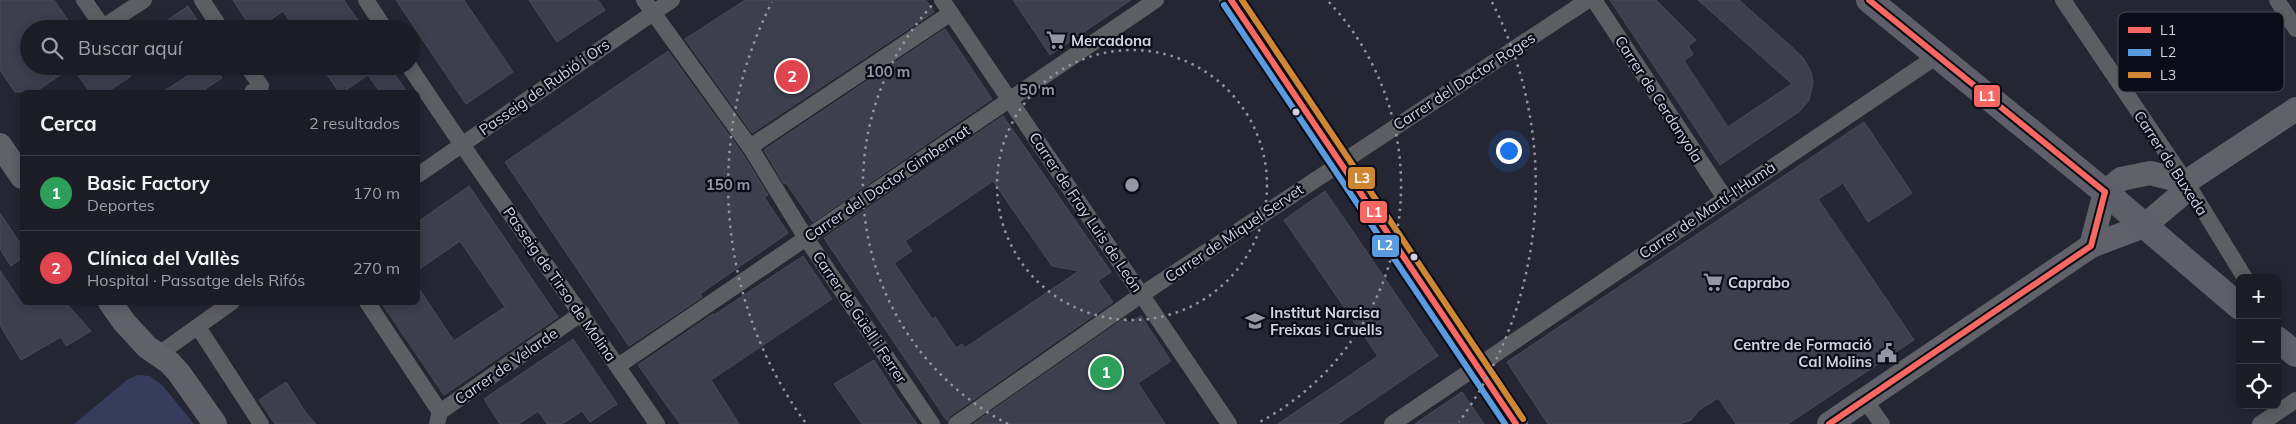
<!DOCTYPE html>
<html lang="es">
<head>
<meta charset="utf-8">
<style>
  :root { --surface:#1c1c26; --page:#292932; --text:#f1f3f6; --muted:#a0a1a7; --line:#3a3a43; --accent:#9496a5 }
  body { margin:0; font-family:Mulish,sans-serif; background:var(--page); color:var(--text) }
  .controls { position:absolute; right:15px; bottom:15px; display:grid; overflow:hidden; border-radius:8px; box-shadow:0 2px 12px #0003 }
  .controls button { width:45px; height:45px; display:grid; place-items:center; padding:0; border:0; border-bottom:1px solid var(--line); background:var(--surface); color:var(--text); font:25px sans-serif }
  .you { position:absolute; left:1508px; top:150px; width:18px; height:18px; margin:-12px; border:4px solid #fff; border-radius:50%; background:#1a73e8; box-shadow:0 0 0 8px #1a73e833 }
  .badge { display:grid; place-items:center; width:32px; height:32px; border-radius:50%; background:var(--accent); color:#fff; font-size:16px; font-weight:700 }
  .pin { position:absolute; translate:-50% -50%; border:2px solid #fff; box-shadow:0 1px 5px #0006 }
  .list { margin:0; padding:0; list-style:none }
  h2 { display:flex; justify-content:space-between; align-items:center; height:65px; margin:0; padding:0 20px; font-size:21px }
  h2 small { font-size:16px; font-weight:400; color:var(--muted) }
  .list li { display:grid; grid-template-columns:32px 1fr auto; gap:15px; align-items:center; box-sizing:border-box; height:75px; padding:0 20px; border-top:1px solid var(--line) }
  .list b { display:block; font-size:19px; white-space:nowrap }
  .list p { margin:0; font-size:16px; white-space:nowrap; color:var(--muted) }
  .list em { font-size:16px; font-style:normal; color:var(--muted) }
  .icon { flex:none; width:28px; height:28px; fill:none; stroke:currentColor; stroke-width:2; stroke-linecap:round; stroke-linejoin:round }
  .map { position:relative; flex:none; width:2296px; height:424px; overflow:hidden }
  .search { position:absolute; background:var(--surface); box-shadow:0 2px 12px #0003; left:20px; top:20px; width:400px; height:55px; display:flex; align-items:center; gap:12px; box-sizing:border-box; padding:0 18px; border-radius:28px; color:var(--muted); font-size:19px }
  .panel { position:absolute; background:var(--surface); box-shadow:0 2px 12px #0003; left:20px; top:90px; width:400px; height:215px; border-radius:8px }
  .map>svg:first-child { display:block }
  .green { fill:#373b5c }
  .building { fill:#3d3e4e; stroke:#4b4c57; fill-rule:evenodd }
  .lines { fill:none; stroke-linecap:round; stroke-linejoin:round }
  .street { stroke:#5d5e63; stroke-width:16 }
  .secondary { stroke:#606169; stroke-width:24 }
  .primary { stroke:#5e5f68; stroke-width:26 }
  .bus-1-casing { stroke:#0b0c17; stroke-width:10 }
  .bus-2-casing { stroke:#0b0c17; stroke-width:10 }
  .bus-3-casing { stroke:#0b0c17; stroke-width:10 }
  .bus-1 { stroke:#f66861; stroke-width:6 }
  .bus-2 { stroke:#5a9be0; stroke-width:6 }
  .bus-3 { stroke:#d08733; stroke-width:6 }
  .ring { fill:none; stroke:#9496a5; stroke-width:2.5; stroke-dasharray:2.5 5 }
  .bus-dot { fill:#d0d3e3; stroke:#0b0c17; stroke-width:2 }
  .labels { text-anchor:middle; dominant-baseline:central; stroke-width:4.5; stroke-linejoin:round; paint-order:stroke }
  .poi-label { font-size:15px; font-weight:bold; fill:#d0d3e3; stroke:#0b0c17; text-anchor:start }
  .street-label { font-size:15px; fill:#d0d3e3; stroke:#0b0c17 }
  .key { fill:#0b0c17; stroke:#464854; stroke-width:1 }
  .key-label { font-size:14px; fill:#d0d3e3 }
  .centre { fill:#9496a5; stroke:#0b0c17; stroke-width:2.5 }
  .ring-label { font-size:15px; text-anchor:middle; font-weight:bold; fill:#9496a5; stroke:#0b0c17; stroke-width:4.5; stroke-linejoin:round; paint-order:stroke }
  .line-badge { stroke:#0b0c17; stroke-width:2 }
  .badge-label { font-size:14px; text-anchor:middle; font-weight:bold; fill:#fff }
</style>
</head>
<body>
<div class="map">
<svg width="2296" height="424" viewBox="0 0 2296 424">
  <rect width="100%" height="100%" fill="#252633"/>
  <polygon class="green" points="138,375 150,376 163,386 194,424 74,424 128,379"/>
  <g class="building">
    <polygon points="0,0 54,0 74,29 29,29 29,66 125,66 131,76 107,92 90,92 72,67 35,92 15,92 0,70"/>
    <polygon points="233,0 344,0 364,29 295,29 283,11 258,29 252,29"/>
    <polygon points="396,0 464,0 513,72 466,104"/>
    <polygon points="529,0 598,0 605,10 557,42"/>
    <polygon points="745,0 926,0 934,12 752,133 685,39"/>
    <polygon points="1013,0 1131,0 1050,55"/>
    <polygon points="1610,0 1656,0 1696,40 1688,46 1693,54 1684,61 1728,127 1792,84 1698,0 1739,0 1793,48 1804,59 1811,72 1813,83 1809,100 1800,111 1720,165"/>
    <polygon points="188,6 203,29 155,29"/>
    <polygon points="945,29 992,99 813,222 786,183 784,184 764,150"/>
    <polygon points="668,51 742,153 768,195 764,197 788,233 700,294 702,297 629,346 505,162"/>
    <polygon points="202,66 214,66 222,78 201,92 163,92"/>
    <polygon points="321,66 389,66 407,92 380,92 368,75 343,92 339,92"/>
    <path d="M1003 116 1111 272 1098 281 1113 302 950 416 947 421 824 238ZM993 181 1052 266 1079 271 965 348 962 344 956 348 935 317 933 320 894 263 912 251 905 241Z"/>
    <polygon points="1864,122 1912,193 1868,222 1843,183 1818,199 1914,340 1788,424 1736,424 1718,398 1699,410 1691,420 1679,424 1548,424 1507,362"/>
    <polygon points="469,186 558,317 444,395 381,302 418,302 418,287 454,341 505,307 460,241 418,270 418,222"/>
    <polygon points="1325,191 1438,356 1338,424 1278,424 1378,356 1284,220"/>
    <polygon points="0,213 22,246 22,258 11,266 0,249"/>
    <polygon points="803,256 832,299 711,380 739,424 680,424 638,365 713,314 714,315"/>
    <polygon points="0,271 21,302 65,302 91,331 66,346 61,337 21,360 0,325"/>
    <polygon points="1141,316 1171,361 1138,383 1165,424 973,424 1125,318 1129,323"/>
    <polygon points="573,339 617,404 590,422 582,411 562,424 547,424 538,411 519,424 500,424 484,399"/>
    <polygon points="874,360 897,396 917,424 862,424 834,384"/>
    <polygon points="286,382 306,413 316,424 275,424 259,400"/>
    <polygon points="1462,392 1484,424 1415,424 1431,413"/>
  </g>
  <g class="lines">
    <g class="street">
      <polyline points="84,0 103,27 144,0"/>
      <polyline points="202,0 221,29"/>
      <polyline points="366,0 385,29"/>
      <polyline points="644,0 750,147 806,238 932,424"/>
      <polyline points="942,0 1229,424"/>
      <polyline points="1594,0 1725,198"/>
      <polyline points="2063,0 2186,182 2245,278"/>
      <polyline points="2277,0 2296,29"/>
      <polyline points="247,66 261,86 252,92"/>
      <path d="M409 66C489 188 576 304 657 424"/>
      <polyline points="750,147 951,13"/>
      <polyline points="418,175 672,0"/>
      <polyline points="367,302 440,412"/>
      <polyline points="198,327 261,424"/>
      <polyline points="159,354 232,302"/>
      <polyline points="618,366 1156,0"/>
      <polyline points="1865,400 1882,424"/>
      <polyline points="437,424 440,412 582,313"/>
      <polyline points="956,424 1141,295 1588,0"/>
      <polyline points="1392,424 1937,56"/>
      <polyline points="2260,424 2296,400"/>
    </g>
    <g class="secondary">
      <polyline points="1231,0 1516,424"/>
      <polyline points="0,145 22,177"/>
      <polyline points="2091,246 2105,192 2121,179 2150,173 2186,182"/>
      <polyline points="110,302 124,322 147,347 170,363 179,373 215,424"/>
      <polyline points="1829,424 2091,246 2144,226 2182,194 2186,182 2296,109"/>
    </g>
    <g class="primary">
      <polyline points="1869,0 2105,192 2240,307"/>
      <polyline points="2277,339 2296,354"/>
    </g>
    <defs>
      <g id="bus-1">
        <polyline points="1231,0 1516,424"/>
        <polyline points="1869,0 2105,192"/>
        <polyline points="1829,424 2091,246 2105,192"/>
      </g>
      <polyline id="bus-2" points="1224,5 1505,424"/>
      <polyline id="bus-3" points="1242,0 1523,419"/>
    </defs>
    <use href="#bus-1" class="bus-1-casing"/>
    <use href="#bus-2" class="bus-2-casing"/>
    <use href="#bus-3" class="bus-3-casing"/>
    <use href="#bus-1" class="bus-1"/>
    <use href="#bus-2" class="bus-2"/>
    <use href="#bus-3" class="bus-3"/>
  </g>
  <g class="ring">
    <circle cx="1132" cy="185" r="135"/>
    <path d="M1008 424A269 269 0 0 1 935 2M1329 2A269 269 0 0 1 1256 424"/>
    <path d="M805 422A404 404 0 0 1 772 2M1492 2A404 404 0 0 1 1459 422"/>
  </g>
  <defs>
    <symbol id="supermarket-bare" viewBox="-9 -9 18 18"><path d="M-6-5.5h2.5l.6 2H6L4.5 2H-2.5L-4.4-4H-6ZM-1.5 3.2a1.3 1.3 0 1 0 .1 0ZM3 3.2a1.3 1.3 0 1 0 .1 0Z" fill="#9496a5" stroke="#0b0c17" stroke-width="2.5" paint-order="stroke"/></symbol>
    <symbol id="school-bare" viewBox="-9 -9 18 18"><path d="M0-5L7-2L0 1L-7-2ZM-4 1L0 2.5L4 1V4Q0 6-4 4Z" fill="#9496a5" stroke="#0b0c17" stroke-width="2.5" paint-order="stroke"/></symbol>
    <symbol id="civic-bare" viewBox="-9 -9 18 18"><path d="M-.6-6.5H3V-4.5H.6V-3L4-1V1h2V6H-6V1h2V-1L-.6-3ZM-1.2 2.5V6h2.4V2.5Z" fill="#9496a5" stroke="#0b0c17" stroke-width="2.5" paint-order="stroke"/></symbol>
  </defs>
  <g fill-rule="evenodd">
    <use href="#supermarket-bare" x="1042" y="26" width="28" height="28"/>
    <use href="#supermarket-bare" x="1699" y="268" width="28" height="28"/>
    <use href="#school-bare" x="1241" y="307" width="28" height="28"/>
    <use href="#civic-bare" x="1873" y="339" width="28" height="28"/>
  </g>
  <g class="bus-dot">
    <circle cx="1296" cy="112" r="4.5"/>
    <circle cx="1414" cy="257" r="4.5"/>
  </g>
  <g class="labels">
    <g class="poi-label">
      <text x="1071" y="40">Mercadona</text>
      <text x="1728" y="282">Caprabo</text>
      <text x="1270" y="312">Institut Narcisa<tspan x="1270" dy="17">Freixas i Cruells</tspan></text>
      <text x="1872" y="344" text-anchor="end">Centre de Formació<tspan x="1872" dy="17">Cal Molins</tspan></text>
    </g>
    <g class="street-label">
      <text transform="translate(1464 81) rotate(-33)">Carrer del Doctor Roges</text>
      <text transform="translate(544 87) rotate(-35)">Passeig de Rubió i Ors</text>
      <text transform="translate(1659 99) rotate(57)">Carrer de Cerdanyola</text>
      <text transform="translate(2171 163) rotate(57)">Carrer de Buxeda</text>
      <text transform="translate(887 183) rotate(-34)">Carrer del Doctor Gimbernat</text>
      <text transform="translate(1707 210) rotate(-34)">Carrer de Martí-l'Humà</text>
      <text transform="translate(1086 212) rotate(56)">Carrer de Fray Luis de León</text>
      <text transform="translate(1234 233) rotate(-34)">Carrer de Miquel Servet</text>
      <text transform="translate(560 284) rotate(55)">Passeig de Tirso de Molina</text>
      <text transform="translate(860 317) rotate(56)">Carrer de Güell i Ferrer</text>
      <text transform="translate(506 366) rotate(-35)">Carrer de Velarde</text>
    </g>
  </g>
  <rect x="2118" y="12" width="166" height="80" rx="8" class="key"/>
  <rect x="2128" y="27" width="23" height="6" fill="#f66861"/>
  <rect x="2128" y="49" width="23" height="7" fill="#5a9be0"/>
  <rect x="2128" y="72" width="23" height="6" fill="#d08733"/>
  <g class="key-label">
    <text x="2160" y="35">L1</text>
    <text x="2160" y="57">L2</text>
    <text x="2160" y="80">L3</text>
  </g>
  <circle cx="1132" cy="185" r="8" class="centre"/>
  <g class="ring-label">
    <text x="888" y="77">100 m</text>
    <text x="1037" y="95">50 m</text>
    <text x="728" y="190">150 m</text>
  </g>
  <g class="line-badge">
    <rect x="1973" y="84" width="28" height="24" rx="5" fill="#f66861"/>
    <rect x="1347" y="166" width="29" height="24" rx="5" fill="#d08733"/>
    <rect x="1359" y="200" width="29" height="24" rx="5" fill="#f66861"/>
    <rect x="1371" y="234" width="29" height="24" rx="5" fill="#5a9be0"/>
  </g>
  <g class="badge-label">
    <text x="1987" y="101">L1</text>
    <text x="1362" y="183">L3</text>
    <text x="1374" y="217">L1</text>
    <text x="1385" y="250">L2</text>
  </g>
</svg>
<div class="controls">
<button>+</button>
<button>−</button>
<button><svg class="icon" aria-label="locate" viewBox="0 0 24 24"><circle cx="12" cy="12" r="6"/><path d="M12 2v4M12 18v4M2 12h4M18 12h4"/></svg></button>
</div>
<div class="you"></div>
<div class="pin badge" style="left:1106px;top:372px;background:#2e9e5b">1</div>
<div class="pin badge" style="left:792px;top:76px;background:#e0444e">2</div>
<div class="search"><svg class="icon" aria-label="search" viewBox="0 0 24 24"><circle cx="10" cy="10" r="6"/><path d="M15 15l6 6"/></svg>Buscar aquí</div>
<section class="panel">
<h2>Cerca<small>2 resultados</small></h2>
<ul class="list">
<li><span class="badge" style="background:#2e9e5b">1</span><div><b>Basic Factory</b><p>Deportes</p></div><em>170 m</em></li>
<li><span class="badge" style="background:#e0444e">2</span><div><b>Clínica del Vallès</b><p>Hospital · Passatge dels Rifós</p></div><em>270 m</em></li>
</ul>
</section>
</div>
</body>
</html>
